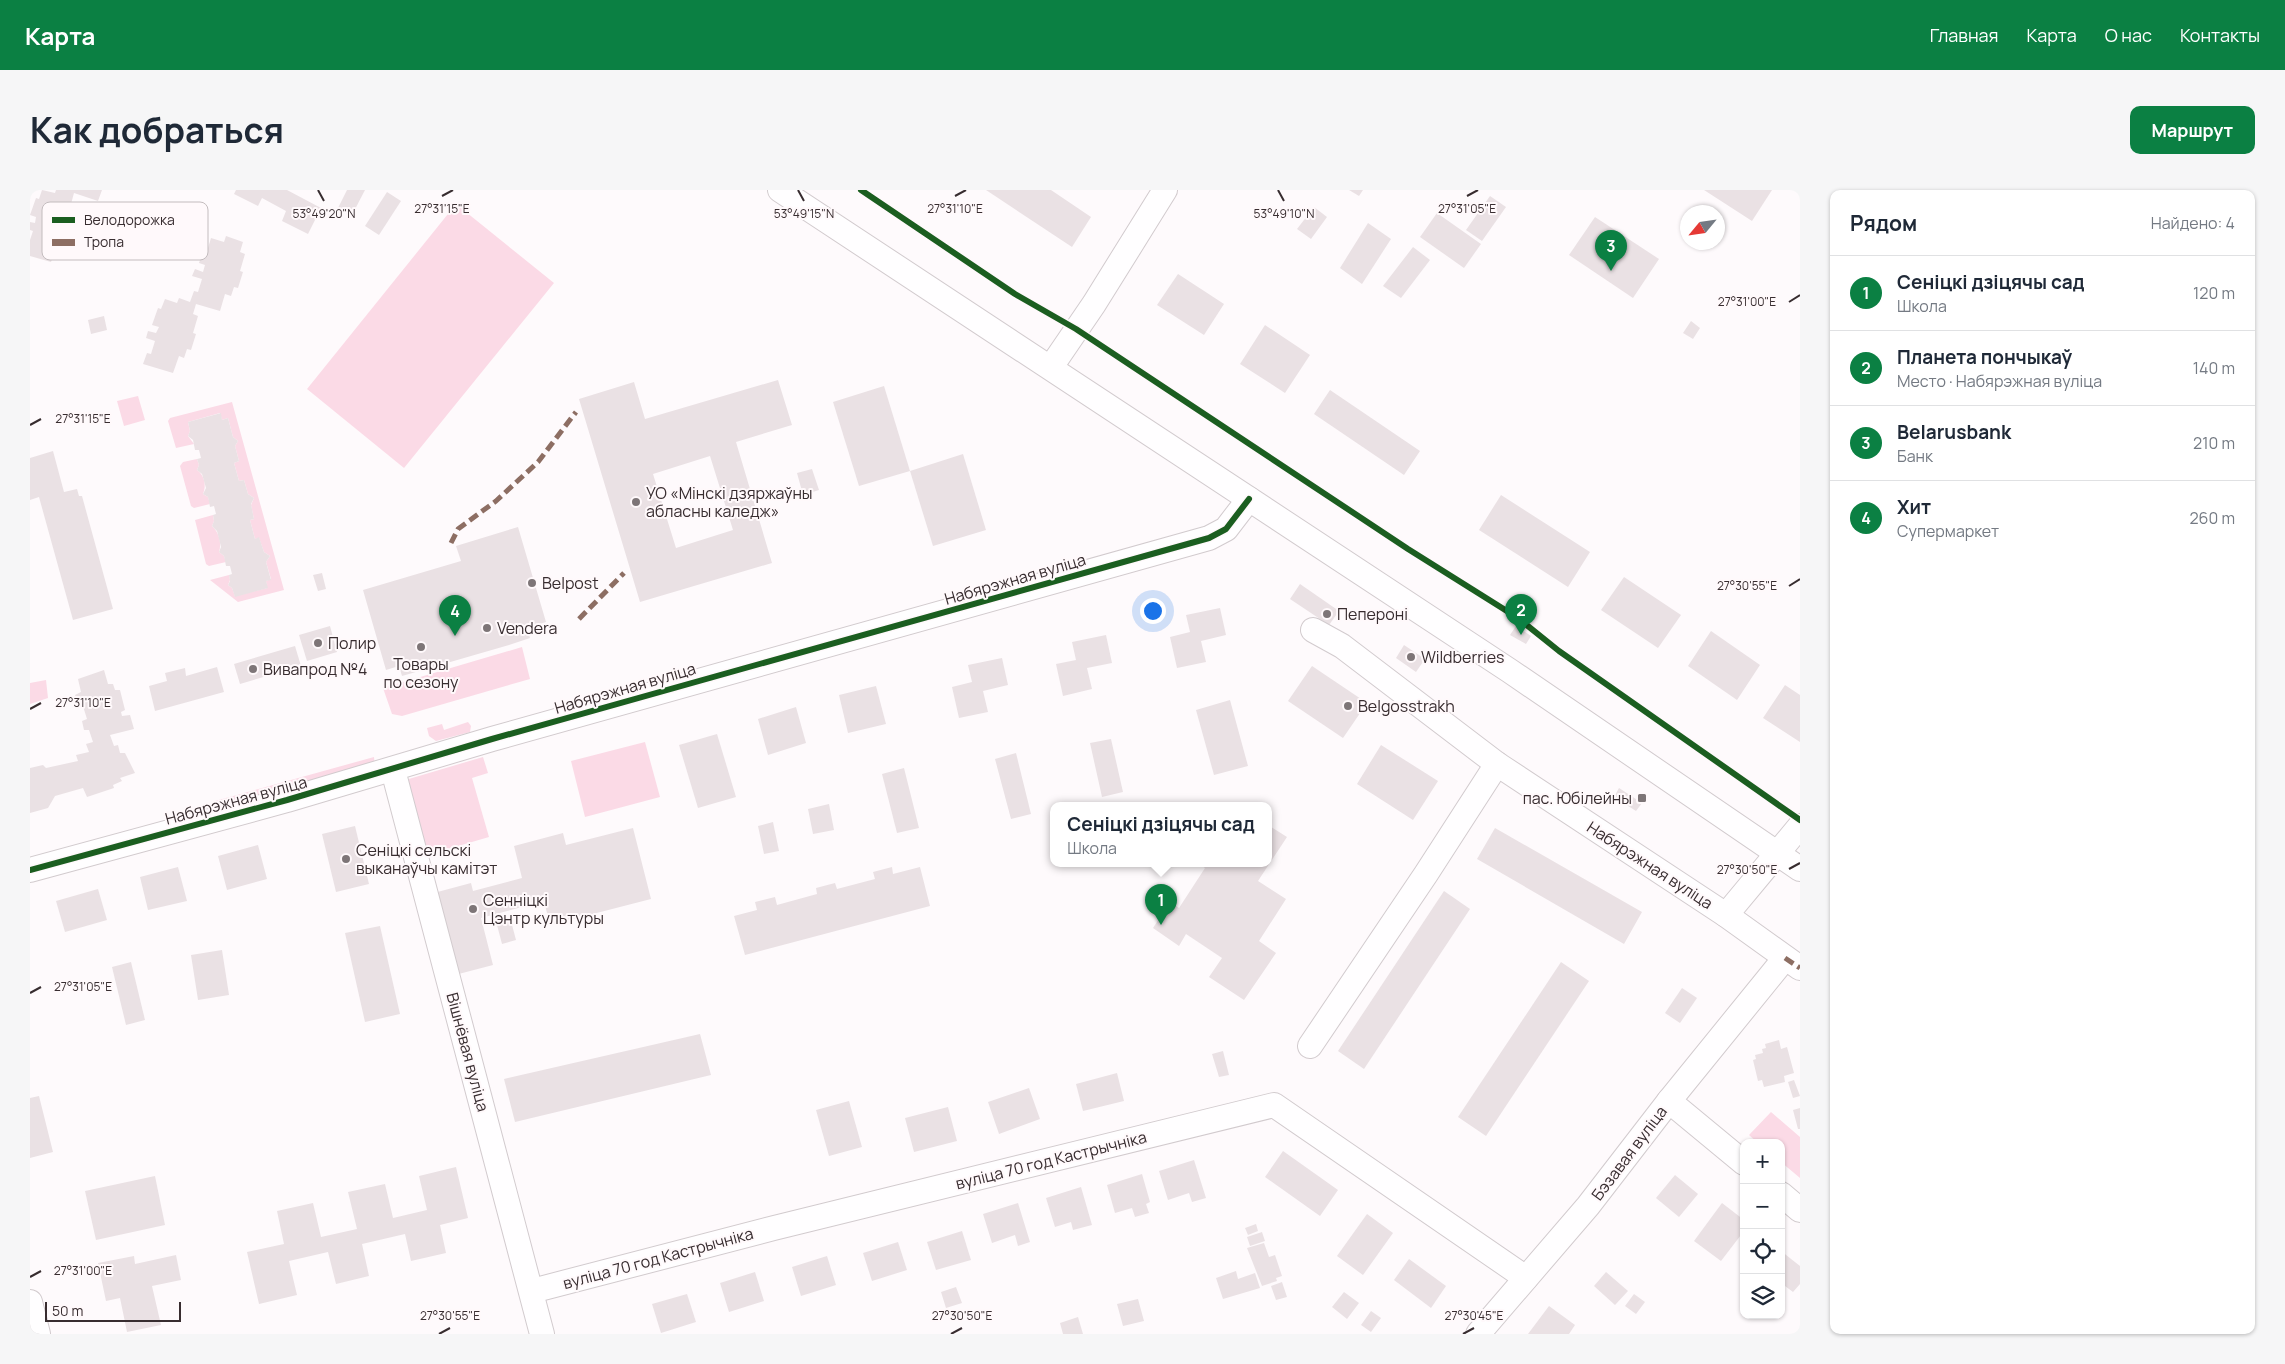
<!DOCTYPE html>
<html lang="ru">
<head>
<meta charset="utf-8">
<style>
  :root { --surface:#fff; --page:#f6f6f7; --text:#1f2937; --muted:#747a83; --line:#e0e1e3; --accent:#0b8043 }
  body { margin:0; font-family:Manrope,sans-serif; background:var(--page); color:var(--text) }
  .controls { position:absolute; right:15px; bottom:15px; display:grid; overflow:hidden; border-radius:10px; box-shadow:0 1px 4px #0004 }
  .controls button { width:45px; height:45px; display:grid; place-items:center; padding:0; border:0; border-bottom:1px solid var(--line); background:var(--surface); color:var(--text); font:25px sans-serif }
  .compass { position:absolute; left:1650px; top:15px; width:45px; height:45px; border-radius:50%; background:var(--surface); box-shadow:0 1px 4px #0004; rotate:241deg }
  .scale { position:absolute; left:15px; bottom:12px; width:136px; box-sizing:border-box; padding-left:5px; border:2px solid #382d30; border-top:0; font-size:14px; line-height:18px; white-space:nowrap; color:#382d30; -webkit-text-stroke:4px #fff9fb; paint-order:stroke }
  .you { position:absolute; left:1122px; top:420px; width:18px; height:18px; margin:-12px; border:4px solid #fff; border-radius:50%; background:#1a73e8; box-shadow:0 0 0 8px #1a73e833 }
  .badge { display:grid; place-items:center; width:32px; height:32px; border-radius:50%; background:var(--accent); color:#fff; font-size:16px; font-weight:700 }
  .pin { position:absolute; translate:-50% -41px; filter:drop-shadow(0 1px 2px #0008) }
  .pin::after { content:''; position:absolute; top:26px; width:18px; height:15px; background:inherit; clip-path:polygon(0 0,100% 0,50% 100%) }
  .popup { position:absolute; left:1020px; top:612px; width:222px; height:65px; box-sizing:border-box; display:grid; place-content:center; border-radius:10px; background:var(--surface); filter:drop-shadow(0 1px 4px #0005); font-size:16px; white-space:nowrap; color:var(--muted) }
  .popup b { font-size:19px; color:var(--text) }
  .popup::after { content:''; position:absolute; left:50%; top:100%; margin-left:-10px; border:10px solid transparent; border-top-color:var(--surface) }
  .list { margin:0; padding:0; list-style:none }
  h2 { display:flex; justify-content:space-between; align-items:center; height:65px; margin:0; padding:0 20px; font-size:21px }
  h2 small { font-size:16px; font-weight:400; color:var(--muted) }
  .list li { display:grid; grid-template-columns:32px 1fr auto; gap:15px; align-items:center; box-sizing:border-box; height:75px; padding:0 20px; border-top:1px solid var(--line) }
  .list b { display:block; font-size:19px; white-space:nowrap }
  .list p { margin:0; font-size:16px; white-space:nowrap; color:var(--muted) }
  .list em { font-size:16px; font-style:normal; color:var(--muted) }
  .icon { flex:none; width:28px; height:28px; fill:none; stroke:currentColor; stroke-width:2; stroke-linecap:round; stroke-linejoin:round }
  .map { position:relative; flex:none; width:1770px; height:1144px; overflow:hidden; border-radius:10px }
  header { display:flex; align-items:center; gap:30px; box-sizing:border-box; height:70px; padding:0 25px; background:var(--accent); color:#fff }
  header strong { font-size:24px }
  nav { display:flex; gap:28px; margin-inline-start:auto; font-size:18px }
  .intro { display:flex; align-items:center; justify-content:space-between; box-sizing:border-box; height:120px; padding:0 30px }
  h1 { margin:0; font-size:35px }
  .button { padding:12px 22px; border-radius:10px; background:var(--accent); color:#fff; font-size:18px; font-weight:700 }
  main { display:flex; gap:30px; padding:0 30px }
  aside { flex:1; background:var(--surface); border-radius:10px; box-shadow:0 1px 4px #0004 }
  .map>svg:first-child { display:block }
  .green { fill:#fbdae6 }
  .building { fill:#eae1e4; fill-rule:evenodd }
  .lines { fill:none; stroke-linecap:round; stroke-linejoin:round }
  .minor-casing { stroke:#d2cbce; stroke-width:26 }
  .minor { stroke:#fffeff; stroke-width:24 }
  .quiet { stroke:#8d6e63; stroke-width:5; stroke-dasharray:10 5; stroke-linecap:butt }
  .cycleway-casing { stroke:#fff9fb; stroke-width:9 }
  .cycleway { stroke:#1b5e20; stroke-width:6 }
  .ticks { fill:none; stroke:#382d30; stroke-width:2 }
  .poi-dot { fill:#7d7577; stroke:#fff9fb; stroke-width:2 }
  .labels { text-anchor:middle; dominant-baseline:central; stroke-width:4; stroke-linejoin:round; paint-order:stroke }
  .poi-label { font-size:16px; fill:#382d30; stroke:#fff9fb; text-anchor:start }
  .street-label { font-size:16px; fill:#382d30; stroke:#fff9fb }
  .key { fill:#fff9fb; stroke:#c3bcbe; stroke-width:1 }
  .key-label { font-size:14px; fill:#382d30 }
  .ticks-label { font-size:12px; text-anchor:middle; fill:#382d30; stroke:#fff9fb; stroke-width:4; stroke-linejoin:round; paint-order:stroke }
</style>
</head>
<body>
<header>
<strong>Карта</strong>
<nav><a>Главная</a><a>Карта</a><a>О нас</a><a>Контакты</a></nav>
</header>
<div class="intro"><h1>Как добраться</h1><a class="button">Маршрут</a></div>
<main>
<div class="map">
<svg width="1770" height="1144" viewBox="0 0 1770 1144">
  <rect width="100%" height="100%" fill="#fefafc"/>
  <g class="green">
    <polygon points="426,14 524,93 374,278 277,199"/>
    <polygon points="108,206 115,230 94,236 87,211"/>
    <polygon points="202,212 254,400 208,412 180,390 199,385 200,390 198,395 202,398 205,406 237,398 236,391 241,389 236,372 240,366 234,362 229,348 225,349 220,330 224,329 221,315 224,308 218,304 214,290 209,291 204,273 209,271 205,256 208,251 203,247 198,228 192,230 190,223 158,232 160,241 158,246 164,254 146,258 138,231 140,228"/>
    <path d="M167 269 169 275 167 280C174 285 177 295 173 304L178 307 180 314 164 318 161 316 150 276 153 272Z"/>
    <path d="M183 325 184 331 182 336C189 342 192 354 189 362L194 366 196 372 179 376 176 374 165 330Z"/>
    <polygon points="492,457 500,489 372,526 362,524 353,498"/>
    <polygon points="16,490 18,508 0,514 0,493"/>
    <polygon points="438,532 441,536 440,542 406,551 399,546 397,538 412,534 414,540"/>
    <polygon points="615,552 630,607 555,627 541,571"/>
    <polygon points="344,567 345,578 188,623 185,611"/>
    <polygon points="453,567 458,583 442,588 459,647 394,666 372,591"/>
    <polygon points="1741,922 1770,947 1770,988 1751,972 1751,953 1728,953 1719,945"/>
  </g>
  <g class="building">
    <polygon points="12,0 25,3 26,0 72,0 68,11 44,3 41,14 46,16 41,33 45,34 39,50 35,48 32,58 27,56 21,72 0,66 0,50 3,41 0,40 0,32 5,33 6,27 0,25 6,8 9,9"/>
    <polygon points="206,0 257,0 291,18 278,44 252,31 256,21 232,8 228,16 204,4"/>
    <polygon points="317,0 335,0 322,25 308,18"/>
    <polygon points="956,0 1021,0 1061,27 1042,57"/>
    <polygon points="1319,0 1333,0 1329,6"/>
    <polygon points="1674,0 1742,0 1722,31"/>
    <polygon points="357,2 371,11 349,45 335,36"/>
    <polygon points="1460,6 1476,17 1452,51 1436,40"/>
    <polygon points="1284,17 1297,27 1281,49 1267,39"/>
    <polygon points="1407,23 1451,54 1434,78 1390,47"/>
    <polygon points="1565,27 1629,69 1603,108 1539,65"/>
    <polygon points="1338,33 1361,49 1332,94 1310,78"/>
    <polygon points="196,46 213,52 210,62 215,64 210,81 213,82 208,98 204,97 201,106 195,104 190,121 166,114 163,124 168,126 163,143 166,144 161,160 157,159 154,168 149,166 143,183 113,174 117,163 121,164 125,151 116,148 118,141 126,143 129,137 122,135 128,118 131,119 135,109 147,113 149,108 160,112 164,101 168,102 172,89 162,86 165,79 173,82 175,75 169,73 175,56 178,58 181,48 194,52"/>
    <polygon points="1383,57 1400,70 1371,108 1353,96"/>
    <polygon points="1148,84 1194,114 1174,145 1127,115"/>
    <polygon points="74,126 77,140 61,144 58,130"/>
    <polygon points="1661,131 1670,138 1663,149 1653,143"/>
    <polygon points="1235,135 1280,165 1255,203 1210,174"/>
    <path d="M748 190 762 235 706 252 742 373 610 412 549 209 604 192 615 229ZM680 266 703 340 646 358 623 284Z"/>
    <polygon points="854,196 880,281 829,296 803,212"/>
    <polygon points="1300,200 1390,261 1374,285 1284,224"/>
    <polygon points="191,223 192,230 198,228 203,247 208,251 205,256 209,271 204,273 209,291 214,290 218,304 224,308 221,314 224,329 220,330 225,349 229,347 234,362 240,366 236,372 241,390 236,391 238,398 205,407 202,398 198,395 200,391 199,385 202,384 200,376 196,376 194,366 189,362 191,357 187,341 182,336 184,331 183,325 186,324 184,316 180,317 178,307 173,304 176,298 172,284 167,280 169,275 167,269 171,268 169,260 165,260 163,250 158,246 160,241 158,232"/>
    <polygon points="23,261 34,302 47,299 49,306 52,306 83,419 43,430 9,307 0,310 0,268"/>
    <polygon points="933,264 956,340 903,356 880,281"/>
    <polygon points="782,279 789,300 773,305 767,283"/>
    <polygon points="1471,305 1560,362 1538,397 1449,340"/>
    <polygon points="488,337 516,432 497,438 500,448 479,455 372,486 369,476 356,480 333,400 431,371 426,356"/>
    <polygon points="292,383 296,399 288,401 283,385"/>
    <polygon points="1594,387 1651,425 1628,458 1571,420"/>
    <polygon points="1270,394 1309,421 1299,435 1260,409"/>
    <polygon points="1190,418 1196,445 1171,451 1176,472 1147,478 1140,447 1160,442 1156,425"/>
    <polygon points="300,436 307,462 277,471 269,445"/>
    <polygon points="1486,436 1501,446 1496,454 1480,445"/>
    <polygon points="1681,441 1730,475 1707,510 1658,476"/>
    <polygon points="1076,445 1082,473 1057,478 1062,499 1033,506 1026,474 1046,470 1042,452"/>
    <polygon points="1374,455 1395,469 1386,482 1366,468"/>
    <polygon points="265,456 271,476 210,494 204,474"/>
    <polygon points="972,468 978,495 953,501 958,522 929,528 922,497 942,492 938,475"/>
    <polygon points="1282,476 1337,513 1313,548 1258,511"/>
    <polygon points="187,477 194,502 125,521 119,496 137,491 135,483 155,478 156,486"/>
    <polygon points="74,480 78,494 83,494 85,500 90,500 95,520 91,522 92,526 100,525 104,539 80,545 84,556 88,555 90,563 95,563 105,583 90,588 92,591 83,595 84,598 57,607 53,598 25,606 18,618 0,623 0,578 13,575 16,578 48,571 46,565 59,562 56,554 63,552 59,540 54,540 52,531 57,529 52,513 49,515 45,505 51,502 48,489"/>
    <polygon points="1755,495 1770,505 1770,552 1733,528"/>
    <polygon points="846,496 856,534 818,543 809,505"/>
    <polygon points="1200,510 1218,576 1184,585 1166,520"/>
    <polygon points="766,517 776,553 738,565 728,529"/>
    <polygon points="687,544 706,607 668,618 649,555"/>
    <polygon points="1081,549 1093,602 1072,607 1060,553"/>
    <polygon points="1351,555 1408,591 1383,630 1327,594"/>
    <polygon points="986,563 1001,624 981,629 965,569"/>
    <polygon points="874,578 889,638 867,643 852,584"/>
    <polygon points="1589,598 1612,613 1606,621 1584,607"/>
    <polygon points="799,614 804,640 783,644 778,619"/>
    <polygon points="743,632 749,661 734,664 728,636"/>
    <polygon points="1238,635 1257,647 1228,691 1256,709 1229,751 1246,763 1214,810 1179,787 1192,768 1156,744 1149,756 1123,738 1140,712 1149,718 1175,678 1169,674 1238,674"/>
    <polygon points="325,636 339,694 306,702 292,644"/>
    <polygon points="603,638 621,709 520,735 514,711 451,728 463,775 421,786 400,704 441,693 443,701 492,688 484,656 533,643 536,655"/>
    <polygon points="1465,638 1612,722 1594,754 1447,669"/>
    <polygon points="228,655 237,689 197,700 188,666"/>
    <polygon points="148,677 157,711 118,720 110,687"/>
    <polygon points="862,677 863,684 890,677 900,716 715,765 704,726 727,720 725,712 745,707 747,715 787,704 786,698 805,693 807,699 845,689 843,682"/>
    <polygon points="68,699 77,730 35,742 26,711"/>
    <polygon points="1414,701 1440,719 1334,879 1308,861"/>
    <polygon points="481,731 486,750 472,754 467,735"/>
    <polygon points="350,736 370,824 335,832 315,743"/>
    <polygon points="192,760 199,805 168,810 161,765"/>
    <polygon points="101,772 115,830 96,835 82,777"/>
    <polygon points="1531,772 1559,791 1456,946 1428,927"/>
    <polygon points="1652,798 1667,808 1650,833 1635,823"/>
    <polygon points="670,844 681,885 485,932 474,889"/>
    <polygon points="1749,850 1751,859 1757,857 1764,883 1754,886 1755,892 1734,897 1732,890 1728,891 1723,870 1726,869 1725,865 1733,863 1732,859 1736,858 1735,854"/>
    <polygon points="1193,861 1199,885 1189,887 1182,864"/>
    <polygon points="1087,883 1094,911 1053,921 1046,894"/>
    <polygon points="1764,890 1770,906 1763,908 1758,892"/>
    <polygon points="999,898 1010,929 969,944 958,912"/>
    <polygon points="9,906 23,962 0,968 0,908"/>
    <polygon points="819,911 832,957 799,966 786,920"/>
    <polygon points="918,917 927,951 884,962 875,928"/>
    <polygon points="1770,918 1770,939 1768,939 1763,920"/>
    <polygon points="1253,961 1308,1000 1290,1026 1235,987"/>
    <polygon points="1164,970 1176,1008 1162,1012 1159,1003 1138,1010 1129,981"/>
    <polygon points="426,977 438,1028 410,1035 416,1063 381,1071 375,1044 332,1054 339,1086 306,1094 298,1062 259,1071 267,1105 229,1114 217,1062 254,1054 247,1021 283,1013 291,1047 327,1039 318,1002 355,994 363,1028 397,1020 389,986"/>
    <polygon points="1112,984 1120,1012 1116,1014 1119,1023 1105,1027 1102,1018 1085,1023 1077,995"/>
    <polygon points="1645,985 1668,1004 1649,1027 1626,1008"/>
    <polygon points="125,986 135,1035 66,1050 55,1001"/>
    <polygon points="1051,997 1062,1035 1043,1040 1041,1032 1025,1037 1016,1008"/>
    <polygon points="988,1013 1000,1052 988,1056 985,1045 962,1053 953,1024"/>
    <polygon points="1692,1013 1714,1030 1714,1041 1691,1071 1664,1051"/>
    <polygon points="1337,1024 1363,1043 1333,1085 1307,1066"/>
    <polygon points="1226,1034 1228,1041 1218,1045 1215,1038"/>
    <polygon points="932,1041 941,1070 906,1080 897,1052"/>
    <polygon points="1232,1042 1235,1051 1220,1056 1217,1047"/>
    <polygon points="868,1052 877,1080 842,1091 833,1063"/>
    <polygon points="1234,1053 1239,1067 1245,1065 1252,1086 1246,1088 1247,1091 1232,1096 1217,1058"/>
    <polygon points="1751,1061 1770,1076 1770,1094 1763,1102 1751,1093"/>
    <polygon points="146,1065 151,1090 122,1096 131,1135 97,1142 90,1108 76,1111 68,1073 104,1066 105,1074"/>
    <polygon points="797,1066 806,1095 771,1106 762,1077"/>
    <polygon points="1379,1069 1416,1096 1401,1118 1364,1090"/>
    <polygon points="1206,1081 1208,1089 1225,1083 1230,1098 1193,1109 1186,1088"/>
    <polygon points="725,1082 734,1111 699,1122 690,1093"/>
    <polygon points="1576,1082 1598,1101 1585,1115 1564,1096"/>
    <polygon points="1252,1092 1257,1107 1246,1110 1241,1096"/>
    <polygon points="926,1097 932,1113 916,1118 911,1102"/>
    <polygon points="1314,1102 1329,1113 1317,1129 1302,1117"/>
    <polygon points="657,1104 666,1132 631,1143 622,1114"/>
    <polygon points="1604,1104 1615,1112 1606,1124 1595,1116"/>
    <polygon points="1108,1109 1114,1131 1093,1136 1087,1114"/>
    <polygon points="1519,1116 1545,1135 1539,1144 1498,1144"/>
    <polygon points="1341,1121 1351,1128 1341,1142 1331,1135"/>
    <polygon points="1048,1127 1053,1144 1033,1144 1030,1133"/>
  </g>
  <g class="lines">
    <defs>
      <g id="minor">
        <polyline points="750,0 1480,481 1770,679"/>
        <polyline points="1021,177 1064,114 1135,0"/>
        <polyline points="1283,440 1312,456 1467,574 1696,725 1770,778"/>
        <polyline points="363,580 512,1144"/>
        <polyline points="0,680 257,610 462,549 1179,348 1196,339 1219,309"/>
        <polyline points="1696,725 1770,636"/>
        <polyline points="1280,856 1396,684 1467,574"/>
        <polyline points="1639,911 1714,973"/>
        <polyline points="1751,1004 1770,1020"/>
        <polyline points="502,1101 744,1038 1244,915 1496,1088"/>
        <polyline points="0,1112 8,1144"/>
        <polyline points="1448,1144 1558,1016 1639,911 1755,768"/>
      </g>
    </defs>
    <use href="#minor" class="minor-casing"/>
    <use href="#minor" class="minor"/>
    <g class="quiet">
      <polyline points="421,353 428,339 466,311 508,272 546,222"/>
      <polyline points="549,429 594,383"/>
      <polyline points="1755,768 1770,778"/>
    </g>
    <defs>
      <g id="cycleway">
        <polyline points="831,0 985,104 1046,139 1378,359 1488,428 1529,461 1770,630"/>
        <polyline points="0,680 257,610 462,549 1179,348 1196,339 1219,309"/>
      </g>
    </defs>
    <use href="#cycleway" class="cycleway-casing"/>
    <use href="#cycleway" class="cycleway"/>
  </g>
  <path class="ticks" d="M288 0 294 11M768 0 774 11M1248 0 1254 11M412 6 423 0M925 6 936 0M1437 6 1448 0M1759 112 1770 105M0 235 11 229M1759 396 1770 389M0 519 11 513M1759 679 1770 673M0 803 11 797M0 1087 11 1081M409 1144 420 1138M921 1144 932 1138M1433 1144 1444 1138"/>
  <g class="poi-dot">
    <circle cx="606" cy="312" r="5"/>
    <circle cx="502" cy="393" r="5"/>
    <circle cx="1297" cy="424" r="5"/>
    <circle cx="457" cy="438" r="5"/>
    <circle cx="288" cy="453" r="5"/>
    <circle cx="391" cy="457" r="5"/>
    <circle cx="1381" cy="467" r="5"/>
    <circle cx="223" cy="479" r="5"/>
    <circle cx="1318" cy="516" r="5"/>
    <rect x="1607" y="603" width="10" height="10" rx="2.5"/>
    <circle cx="316" cy="669" r="5"/>
    <circle cx="443" cy="719" r="5"/>
  </g>
  <g class="labels">
    <g class="poi-label">
      <text x="616" y="303">УО «Мінскі дзяржаўны<tspan x="616" dy="18">абласны каледж»</tspan></text>
      <text x="512" y="393">Belpost</text>
      <text x="1307" y="424">Пепероні</text>
      <text x="467" y="438">Vendera</text>
      <text x="298" y="453">Полир</text>
      <text x="1391" y="467">Wildberries</text>
      <text x="391" y="474" text-anchor="middle">Товары<tspan x="391" dy="18">по сезону</tspan></text>
      <text x="233" y="479">Вивапрод №4</text>
      <text x="1328" y="516">Belgosstrakh</text>
      <text x="1602" y="608" text-anchor="end">пас. Юбілейны</text>
      <text x="326" y="660">Сеніцкі сельскі<tspan x="326" dy="18">выканаўчы камітэт</tspan></text>
      <text x="453" y="710">Сенніцкі<tspan x="453" dy="18">Цэнтр культуры</tspan></text>
    </g>
    <g class="street-label">
      <text transform="translate(985 389) rotate(-16)">Набярэжная вуліца</text>
      <text transform="translate(595 498) rotate(-16)">Набярэжная вуліца</text>
      <text transform="translate(206 610) rotate(-15)">Набярэжная вуліца</text>
      <text transform="translate(1620 675) rotate(33)">Набярэжная вуліца</text>
      <text transform="translate(438 862) rotate(75)">Вішнёвая вуліца</text>
      <text transform="translate(1599 963) rotate(-53)">Бэзавая вуліца</text>
      <text transform="translate(1021 970) rotate(-14)">вуліца 70 год Кастрычніка</text>
      <text transform="translate(628 1068) rotate(-15)">вуліца 70 год Кастрычніка</text>
    </g>
  </g>
  <rect x="12" y="12" width="166" height="58" rx="8" class="key"/>
  <rect x="22" y="27" width="23" height="6" fill="#1b5e20"/>
  <rect x="22" y="49" width="23" height="7" fill="#8d6e63"/>
  <g class="key-label">
    <text x="54" y="35">Велодорожка</text>
    <text x="54" y="57">Тропа</text>
  </g>
  <g class="ticks-label">
    <text x="925" y="23">27°31'10"E</text>
    <text x="412" y="23">27°31'15"E</text>
    <text x="1437" y="23">27°31'05"E</text>
    <text x="294" y="28">53°49'20"N</text>
    <text x="774" y="28">53°49'15"N</text>
    <text x="1254" y="28">53°49'10"N</text>
    <text x="1717" y="116">27°31'00"E</text>
    <text x="53" y="233">27°31'15"E</text>
    <text x="1717" y="400">27°30'55"E</text>
    <text x="53" y="517">27°31'10"E</text>
    <text x="1717" y="684">27°30'50"E</text>
    <text x="53" y="801">27°31'05"E</text>
    <text x="53" y="1085">27°31'00"E</text>
    <text x="420" y="1130">27°30'55"E</text>
    <text x="932" y="1130">27°30'50"E</text>
    <text x="1444" y="1130">27°30'45"E</text>
  </g>
</svg>
<div class="controls">
<button>+</button>
<button>−</button>
<button><svg class="icon" aria-label="locate" viewBox="0 0 24 24"><circle cx="12" cy="12" r="6"/><path d="M12 2v4M12 18v4M2 12h4M18 12h4"/></svg></button>
<button><svg class="icon" aria-label="layers" viewBox="0 0 24 24"><path d="M12 4l9 5-9 5-9-5zM3 14l9 5 9-5"/></svg></button>
</div>
<svg class="compass" viewBox="-18 -18 36 36"><path d="M0-13l5 13h-10z" fill="#e53935"/><path d="M0 13l5-13h-10z" fill="#747a83"/></svg>
<div class="scale">50 m</div>
<div class="you"></div>
<div class="pin badge" style="left:1131px;top:735px">1</div>
<div class="popup"><b>Сеніцкі дзіцячы сад</b>Школа</div>
<div class="pin badge" style="left:1491px;top:445px">2</div>
<div class="pin badge" style="left:1581px;top:81px">3</div>
<div class="pin badge" style="left:425px;top:446px">4</div>
</div>
<aside>
<h2>Рядом<small>Найдено: 4</small></h2>
<ul class="list">
<li><span class="badge">1</span><div><b>Сеніцкі дзіцячы сад</b><p>Школа</p></div><em>120 m</em></li>
<li><span class="badge">2</span><div><b>Планета пончыкаў</b><p>Место · Набярэжная вуліца</p></div><em>140 m</em></li>
<li><span class="badge">3</span><div><b>Belarusbank</b><p>Банк</p></div><em>210 m</em></li>
<li><span class="badge">4</span><div><b>Хит</b><p>Супермаркет</p></div><em>260 m</em></li>
</ul>
</aside>
</main>
</body>
</html>
